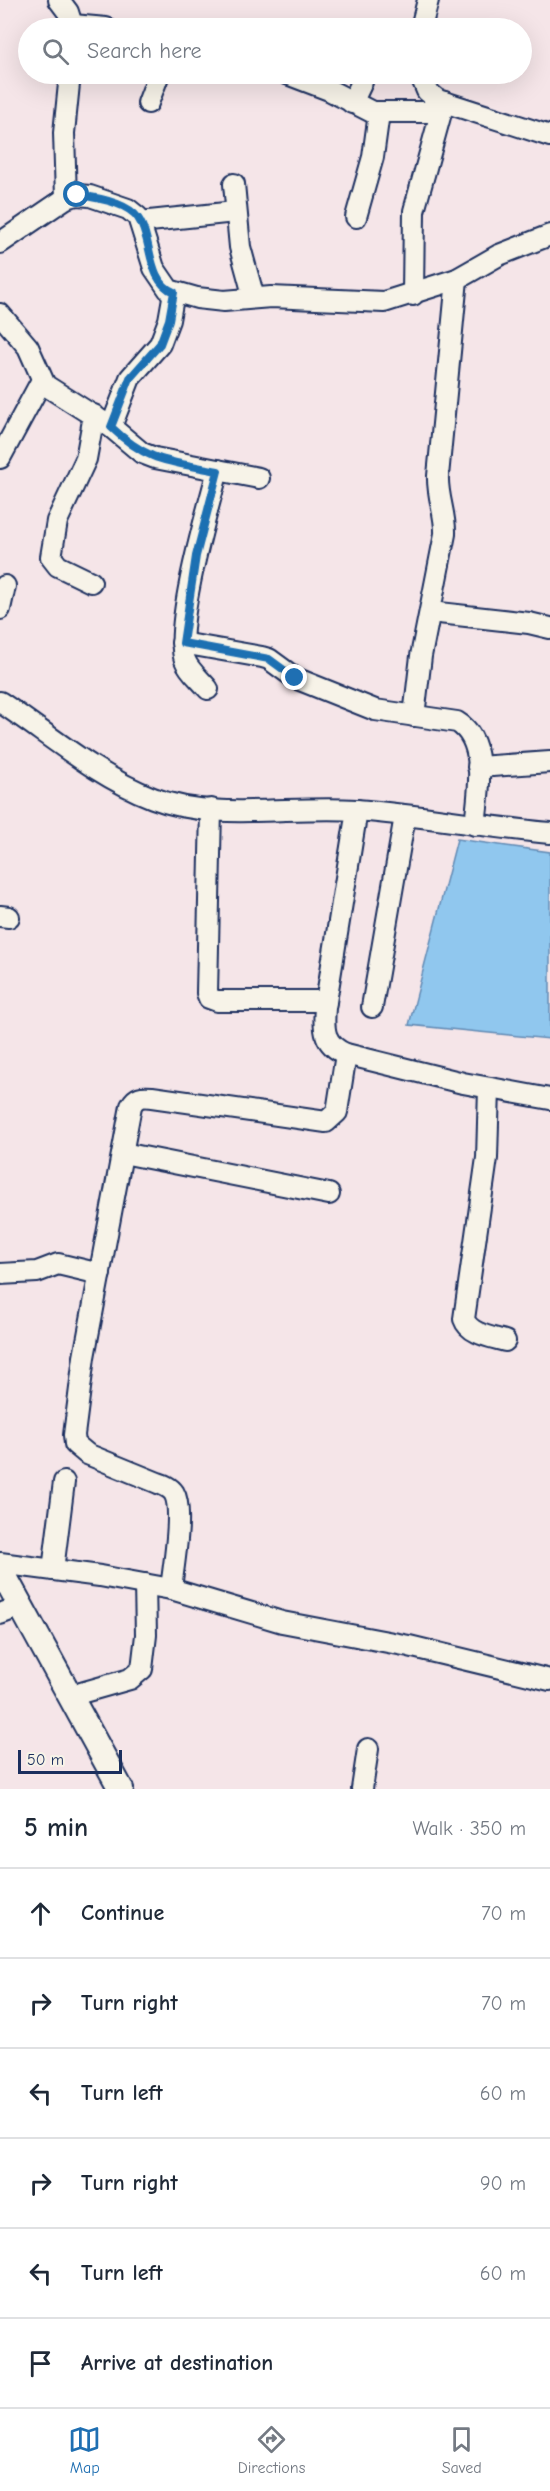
<!DOCTYPE html>
<html lang="en">
<head>
<meta charset="utf-8">
<style>
  :root { --surface:#fff; --page:#f2f2f3; --text:#1f2937; --muted:#747a83; --line:#e0e1e3; --accent:#1f6fb2 }
  body { margin:0; font-family:"Comic Neue",sans-serif; background:var(--page); color:var(--text) }
  .scale { position:absolute; left:18px; bottom:15px; width:104px; box-sizing:border-box; padding-left:6px; border:3px solid #1b2f5e; border-top:0; font-size:16px; line-height:21px; white-space:nowrap; color:#1b2f5e; -webkit-text-stroke:4px #f7f3e8; paint-order:stroke }
  .stop { position:absolute; width:18px; height:18px; margin:-14px; border:4px solid #1f6fb2; border-radius:50%; background:#fff }
  .stop.end { background:#1f6fb2; border-color:#fff; box-shadow:0 2px 6px #0008 }
  .list { margin:0; padding:0; list-style:none }
  h2 { display:flex; justify-content:space-between; align-items:center; height:78px; margin:0; padding:0 24px; font-size:26px }
  h2 small { font-size:20px; font-weight:400; color:var(--muted) }
  .list li { display:grid; grid-template-columns:39px 1fr auto; gap:18px; align-items:center; box-sizing:border-box; height:90px; padding:0 24px; border-top:2px solid var(--line) }
  .list b { display:block; font-size:22px; white-space:nowrap }
  .list em { font-size:20px; font-style:normal; color:var(--muted) }
  .icon { flex:none; width:33px; height:33px; fill:none; stroke:currentColor; stroke-width:2; stroke-linecap:round; stroke-linejoin:round }
  .map { position:relative; flex:none; width:550px; height:1789px; overflow:hidden }
  .search { position:absolute; background:var(--surface); box-shadow:0 6px 24px #0002; left:18px; right:18px; top:18px; height:66px; display:flex; align-items:center; gap:15px; box-sizing:border-box; padding:0 21px; border-radius:33px; color:var(--muted); font-size:22px }
  .sheet { height:618px; background:var(--surface) }
  nav { display:flex; justify-content:space-around; align-items:center; box-sizing:border-box; height:84px; border-top:2px solid var(--line); background:var(--surface); font-size:16px; color:var(--muted) }
  nav a { display:grid; justify-items:center; gap:3px }
  nav .on { color:var(--accent) }
  .map>svg:first-child { display:block }
  .water { fill:#90c7ee; stroke:#618ab4; stroke-width:1.5 }
  .lines { fill:none; stroke-linecap:round; stroke-linejoin:round }
  .minor-casing { stroke:#1b2f5e; stroke-width:24 }
  .major-casing { stroke:#1b2f5e; stroke-width:28 }
  .minor { stroke:#f7f3e8; stroke-width:20 }
  .major { stroke:#f7f3e8; stroke-width:24 }
  .route { stroke:#1f6fb2; stroke-width:8 }
</style>
</head>
<body>
<div class="map">
<svg width="550" height="1789" viewBox="0 0 550 1789">
  <rect width="100%" height="100%" fill="#f5e5e8"/>
  <filter id="ink" filterUnits="userSpaceOnUse"><feTurbulence type="fractalNoise" baseFrequency=".0167" numOctaves="2"/><feDisplacementMap in="SourceGraphic" scale="12" xChannelSelector="R" yChannelSelector="G"/><feConvolveMatrix kernelMatrix="1 2 1 2 8 2 1 2 1" color-interpolation-filters="sRGB"/></filter>
  <g filter="url(#ink)">
    <polygon class="water" points="457,839 550,852 550,1039 409,1025"/>
    <g class="lines">
      <defs>
        <g id="minor">
          <polyline points="59,0 68,12 73,28"/>
          <polyline points="73,25 106,28"/>
          <polyline points="421,28 428,0"/>
          <polyline points="287,74 329,90 372,112 441,112"/>
          <polyline points="420,74 427,91 438,100 550,136"/>
          <polyline points="148,103 159,74"/>
          <polyline points="352,103 362,82 362,74"/>
          <polyline points="234,184 240,247 254,298"/>
          <polyline points="66,198 64,133 70,74"/>
          <polyline points="356,217 373,157 379,113"/>
          <polyline points="140,222 235,212"/>
          <polyline points="0,243 66,198 77,195 90,196 128,209 138,217 154,268 169,290 197,298 224,301 271,297 384,302 457,279 499,255 550,235"/>
          <polyline points="413,295 414,211 444,102"/>
          <polyline points="0,314 28,347 45,385 111,427 142,453 155,458 259,478"/>
          <polyline points="111,427 130,378 160,344 169,320 174,292"/>
          <polyline points="0,458 42,380"/>
          <polyline points="91,582 58,566 51,557 57,521 86,459 94,415"/>
          <polyline points="0,609 5,586"/>
          <polyline points="430,612 529,623 550,628"/>
          <path d="M182 643 262 657 269 659 295 678 375 710 457 722C489 741 478 795 475 825"/>
          <path d="M208 689C201 680 189 671 185 660 173 628 208 508 218 470"/>
          <path d="M0 702C50 735 96 776 153 798 214 822 292 805 356 810 421 815 485 827 550 833"/>
          <path d="M414 716 421 656 445 534C446 515 437 496 438 476L457 279"/>
          <polyline points="478,767 550,762"/>
          <polyline points="211,809 207,993 209,998 217,1001 326,1001"/>
          <path d="M357 810 325 1008C323 1030 324 1045 346 1054L463 1083 550 1099"/>
          <polyline points="0,916 9,917"/>
          <polyline points="372,1007 405,816"/>
          <path d="M489 1088 487 1158 464 1319C469 1334 491 1337 505 1341"/>
          <polyline points="123,1153 329,1194"/>
          <polyline points="0,1274 37,1272 58,1264 100,1274"/>
          <polyline points="0,1563 100,1576 171,1589 282,1622 409,1646 550,1680"/>
          <polyline points="53,1570 64,1482"/>
          <path d="M171 1589C173 1568 184 1510 174 1493 170 1487 164 1485 158 1483L87 1454 75 1444 74 1435 84 1357 131 1106C136 1096 142 1096 152 1097L326 1122 337 1112 346 1054"/>
          <polyline points="0,1614 21,1606"/>
          <polyline points="70,1696 130,1679 142,1669 146,1635 145,1584"/>
          <polyline points="362,1789 368,1749"/>
        </g>
        <polyline id="major" points="0,1568 121,1789"/>
      </defs>
      <use href="#minor" class="minor-casing"/>
      <use href="#major" class="major-casing"/>
      <use href="#minor" class="minor"/>
      <use href="#major" class="major"/>
    </g>
  </g>
  <g class="lines" filter="url(#ink)">
    <path class="route" d="M77 195C94 197 127 202 138 218 153 239 146 281 174 292L169 320 160 344 130 378 111 427C149 463 168 461 218 471L196 556 183 643 269 659 295 678"/>
  </g>
</svg>
<div class="scale">50 m</div>
<div class="stop" style="left:77px;top:195px"></div>
<div class="stop end" style="left:295px;top:678px"></div>
<div class="search"><svg class="icon" aria-label="search" viewBox="0 0 24 24"><circle cx="10" cy="10" r="6"/><path d="M15 15l6 6"/></svg>Search here</div>
</div>
<section class="sheet">
<h2>5 min<small>Walk · 350 m</small></h2>
<ul class="list">
<li><svg class="icon" aria-label="ahead" viewBox="0 0 24 24"><path d="M12 20V5M6 11l6-6 6 6"/></svg><div><b>Continue</b></div><em>70 m</em></li>
<li><svg class="icon" aria-label="right" viewBox="0 0 24 24"><path d="M7 20v-9h11M14 6l5 5-5 5"/></svg><div><b>Turn right</b></div><em>70 m</em></li>
<li><svg class="icon" aria-label="left" viewBox="0 0 24 24"><path d="M17 20v-9H6M10 6l-5 5 5 5"/></svg><div><b>Turn left</b></div><em>60 m</em></li>
<li><svg class="icon" aria-label="right" viewBox="0 0 24 24"><path d="M7 20v-9h11M14 6l5 5-5 5"/></svg><div><b>Turn right</b></div><em>90 m</em></li>
<li><svg class="icon" aria-label="left" viewBox="0 0 24 24"><path d="M17 20v-9H6M10 6l-5 5 5 5"/></svg><div><b>Turn left</b></div><em>60 m</em></li>
<li><svg class="icon" aria-label="arrive" viewBox="0 0 24 24"><path d="M6 21V4h12l-3 4 3 4H6"/></svg><div><b>Arrive at destination</b></div></li>
</ul>
</section>
<nav>
<a class="on"><svg class="icon" aria-label="map" viewBox="0 0 24 24"><path d="M3 6l6-2 6 2 6-2v14l-6 2-6-2-6 2zM9 4v14M15 6v14"/></svg>Map</a>
<a><svg class="icon" aria-label="directions" viewBox="0 0 24 24"><path d="M12 3l9 9-9 9-9-9zM9 14v-3h6M13 9l2 2-2 2"/></svg>Directions</a>
<a><svg class="icon" aria-label="saved" viewBox="0 0 24 24"><path d="M7 4h10v16l-5-4-5 4z"/></svg>Saved</a>
</nav>
</body>
</html>
